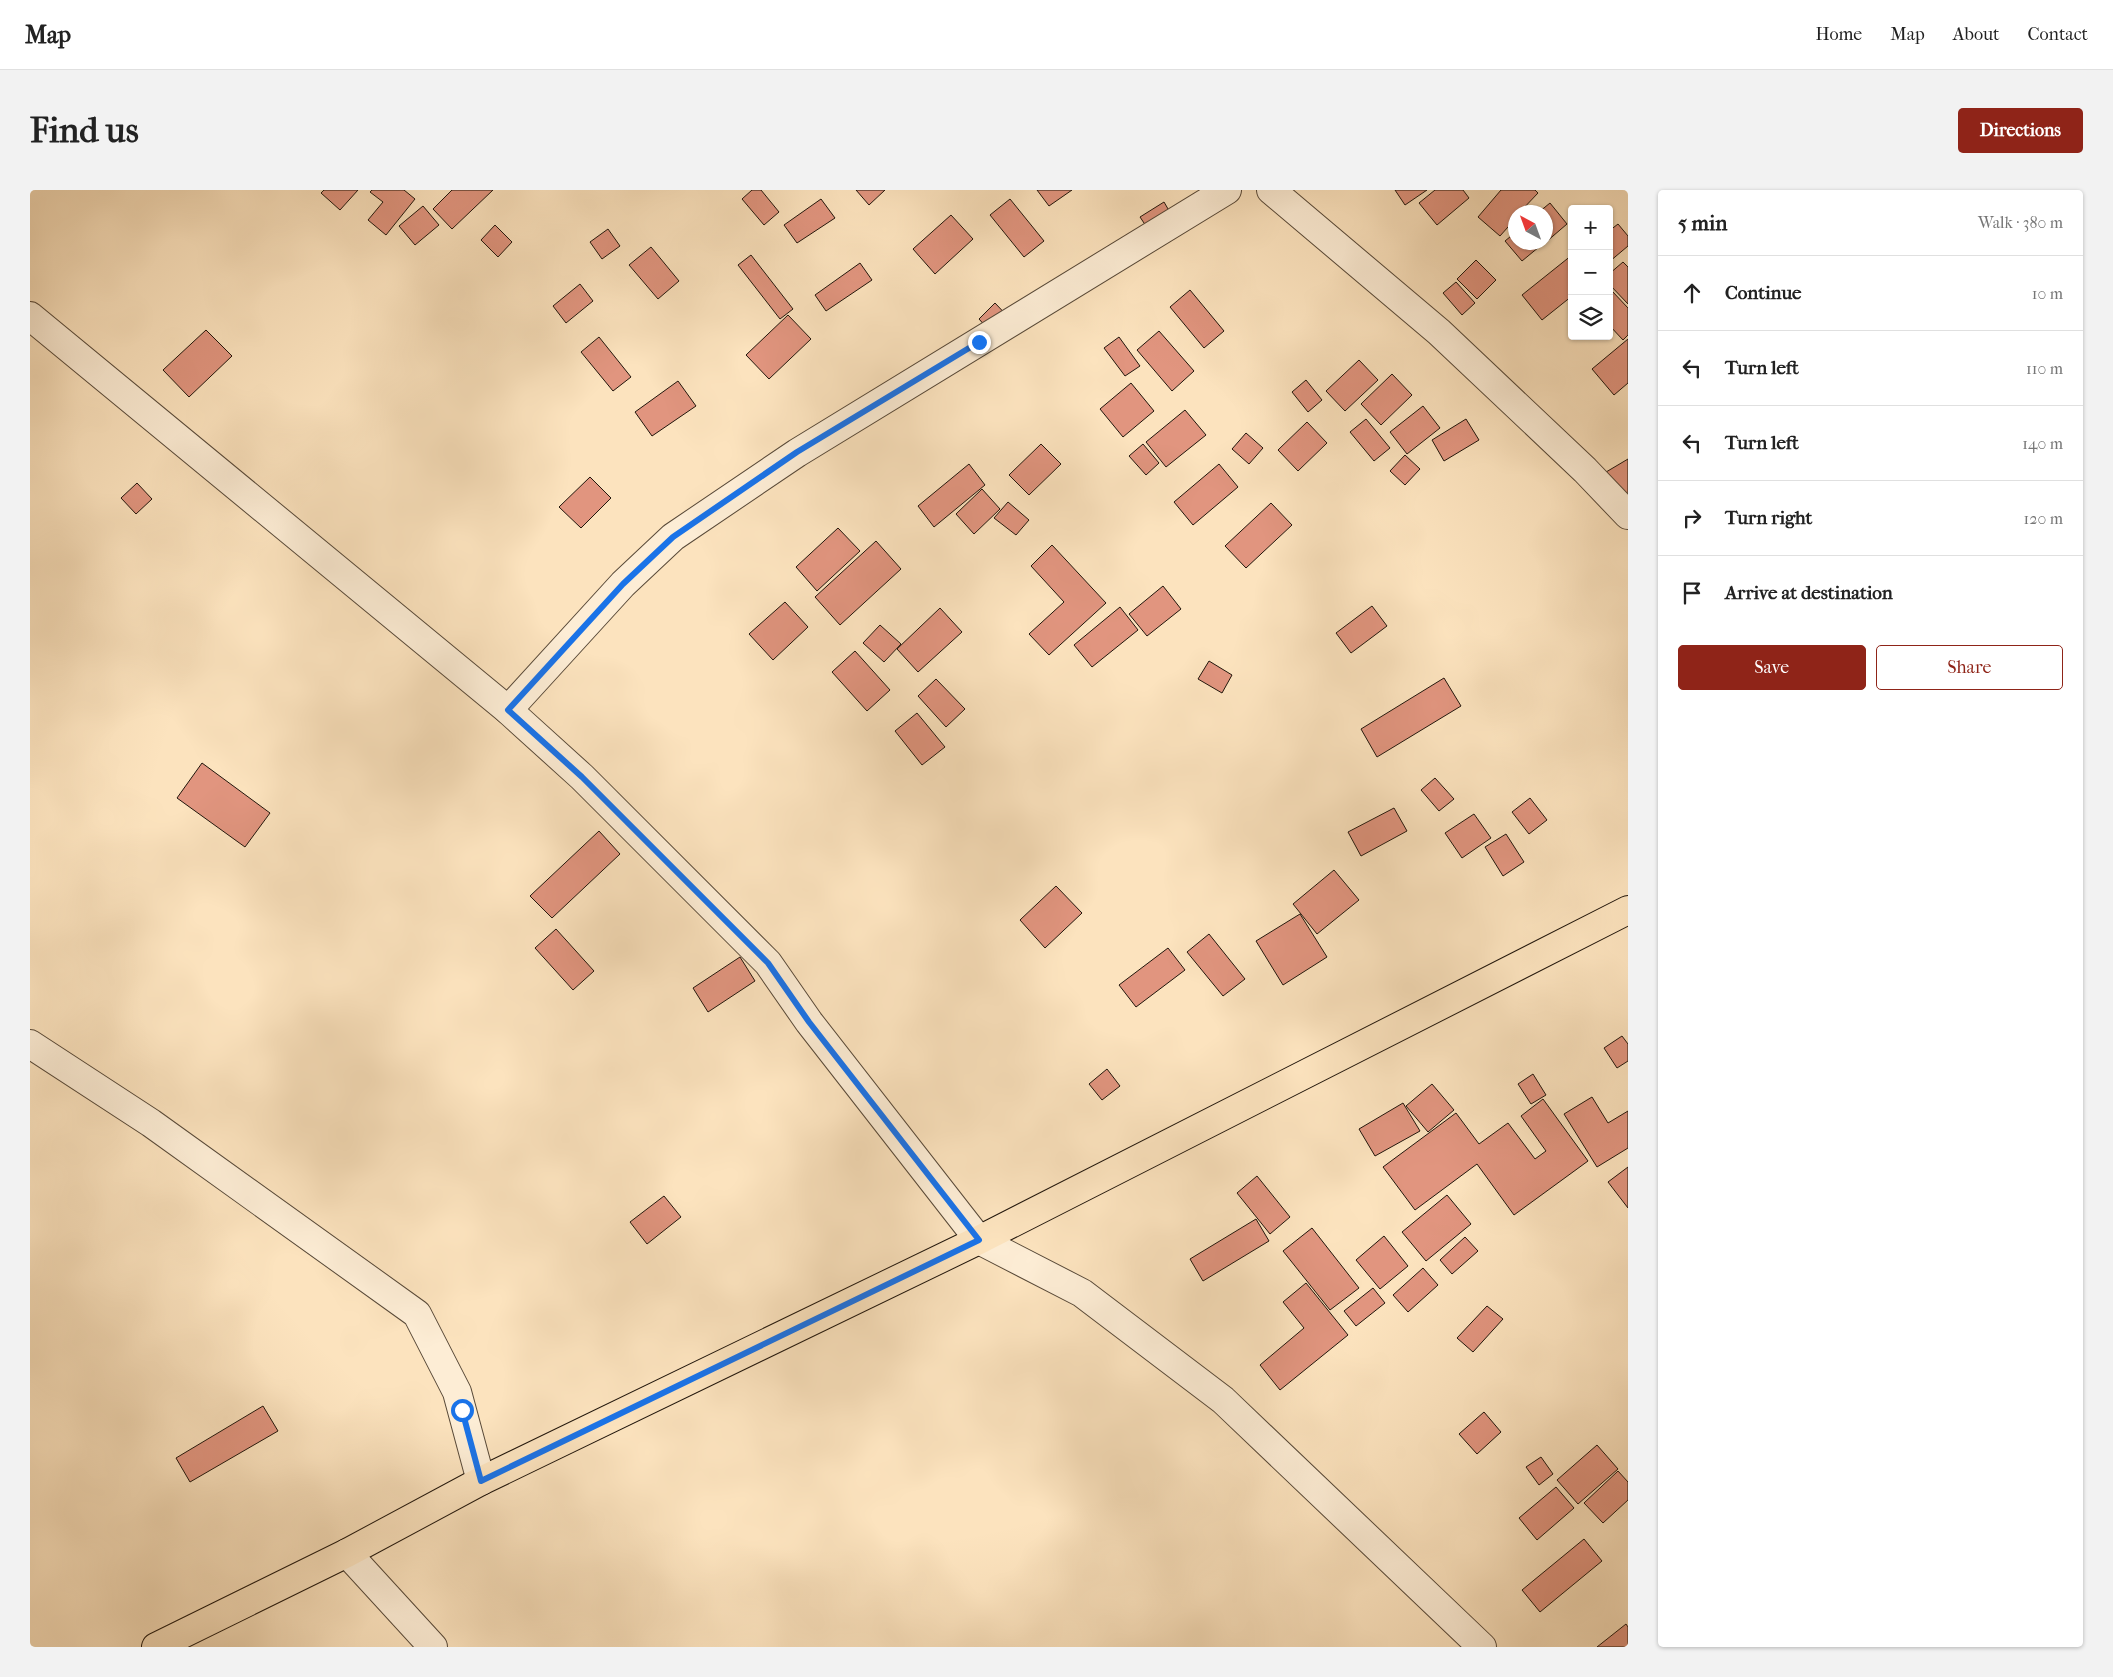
<!DOCTYPE html>
<html lang="en">
<head>
<meta charset="utf-8">
<style>
  :root { --surface:#fff; --page:#f2f2f2; --text:#222; --muted:#767676; --line:#e0e0e0; --accent:#8f2418 }
  body { margin:0; font-family:"IM FELL French Canon",serif; background:var(--page); color:var(--text) }
  .controls { position:absolute; right:15px; top:15px; display:grid; overflow:hidden; border-radius:5px; box-shadow:0 1px 4px #0004 }
  .controls button { width:45px; height:45px; display:grid; place-items:center; padding:0; border:0; border-bottom:1px solid var(--line); background:var(--surface); color:var(--text); font:25px sans-serif }
  .compass { position:absolute; left:1478px; top:15px; width:45px; height:45px; border-radius:50%; background:var(--surface); box-shadow:0 1px 4px #0004; rotate:319deg }
  .stop { position:absolute; width:15px; height:15px; margin:-11px; border:4px solid #1a73e8; border-radius:50%; background:#fff }
  .stop.end { background:#1a73e8; border-color:#fff; box-shadow:0 1px 5px #0008 }
  .list { margin:0; padding:0; list-style:none }
  h2 { display:flex; justify-content:space-between; align-items:center; height:65px; margin:0; padding:0 20px; font-size:21px }
  h2 small { font-size:16px; font-weight:400; color:var(--muted) }
  .list li { display:grid; grid-template-columns:32px 1fr auto; gap:15px; align-items:center; box-sizing:border-box; height:75px; padding:0 20px; border-top:1px solid var(--line) }
  .list b { display:block; font-size:19px; white-space:nowrap }
  .list em { font-size:16px; font-style:normal; color:var(--muted) }
  .actions { display:flex; gap:10px; padding:15px 20px }
  .actions a { flex:1; padding:11px 0; border:1px solid var(--accent); border-radius:5px; text-align:center; font-size:18px; color:var(--accent) }
  .actions .main { background:var(--accent); color:#fff }
  .icon { flex:none; width:28px; height:28px; fill:none; stroke:currentColor; stroke-width:2; stroke-linecap:round; stroke-linejoin:round }
  .map { position:relative; flex:none; width:1598px; height:1457px; overflow:hidden; border-radius:5px }
  header { display:flex; align-items:center; gap:30px; box-sizing:border-box; height:70px; padding:0 25px; background:var(--surface); border-bottom:1px solid var(--line) }
  header strong { font-size:24px }
  nav { display:flex; gap:28px; margin-inline-start:auto; font-size:18px }
  .intro { display:flex; align-items:center; justify-content:space-between; box-sizing:border-box; height:120px; padding:0 30px }
  h1 { margin:0; font-size:35px }
  .button { padding:12px 22px; border-radius:5px; background:var(--accent); color:#fff; font-size:18px; font-weight:700 }
  main { display:flex; gap:30px; padding:0 30px }
  aside { flex:1; background:var(--surface); border-radius:5px; box-shadow:0 1px 4px #0004 }
  .map>svg:first-child { display:block }
  .building { fill:#e1957f; stroke:#21160c }
  .lines { fill:none; stroke-linecap:round; stroke-linejoin:round }
  .street-casing { stroke:#584938; stroke-width:30 }
  .primary-casing { stroke:#21160c; stroke-width:30 }
  .street { stroke:#fdedd5; stroke-width:28 }
  .primary { stroke:#fce3be; stroke-width:28 }
  .route { stroke:#1a73e8; stroke-width:6 }
</style>
</head>
<body>
<header>
<strong>Map</strong>
<nav><a>Home</a><a>Map</a><a>About</a><a>Contact</a></nav>
</header>
<div class="intro"><h1>Find us</h1><a class="button">Directions</a></div>
<main>
<div class="map">
<svg width="1598" height="1457" viewBox="0 0 1598 1457">
  <rect width="100%" height="100%" fill="#fce3be"/>
  <filter id="stains"><feTurbulence type="fractalNoise" baseFrequency=".004" numOctaves="4"/><feColorMatrix values="0 0 0 0 .2 0 0 0 0 .09 0 0 0 0 .02 0 0 0 .5 -.17"/></filter>
  <radialGradient id="worn" r=".72"><stop offset=".6" stop-color="#630" stop-opacity="0"/><stop offset="1" stop-color="#630" stop-opacity=".3"/></radialGradient>
  <g class="building">
    <polygon points="294,0 328,0 310,20 291,3"/>
    <polygon points="342,0 374,0 385,9 356,45 338,30 353,12 340,2"/>
    <polygon points="422,0 463,0 422,39 403,19"/>
    <polygon points="722,0 731,0 749,22 734,35 712,9"/>
    <polygon points="826,0 855,0 839,15"/>
    <polygon points="1007,0 1042,0 1019,16"/>
    <polygon points="1365,0 1397,0 1375,15"/>
    <polygon points="1405,0 1433,0 1439,8 1407,35 1389,13"/>
    <polygon points="1471,0 1505,0 1508,3 1490,22 1486,22 1486,28 1470,46 1448,27"/>
    <polygon points="791,9 805,28 767,53 754,35"/>
    <polygon points="980,9 1014,51 994,67 960,25"/>
    <polygon points="1134,12 1145,31 1122,45 1110,27"/>
    <polygon points="1520,13 1537,34 1516,52 1516,22 1509,22"/>
    <polygon points="393,16 409,35 385,55 369,36"/>
    <polygon points="921,25 943,49 905,84 883,59"/>
    <polygon points="1588,34 1598,46 1598,56 1579,72 1579,41"/>
    <polygon points="465,35 482,52 468,67 451,50"/>
    <polygon points="578,39 590,56 572,69 560,52"/>
    <polygon points="1486,42 1486,52 1515,52 1492,71 1475,51"/>
    <polygon points="621,57 649,91 628,109 599,75"/>
    <polygon points="721,65 763,119 750,129 708,75"/>
    <polygon points="1542,65 1542,106 1512,130 1492,105"/>
    <polygon points="1446,70 1466,90 1447,109 1427,89"/>
    <polygon points="1593,72 1598,77 1598,114 1579,94 1579,84"/>
    <polygon points="830,73 842,90 796,121 785,105"/>
    <polygon points="1426,92 1445,113 1432,125 1413,103"/>
    <polygon points="550,94 563,111 536,133 523,116"/>
    <polygon points="1160,100 1194,141 1174,158 1140,117"/>
    <polygon points="1582,101 1598,118 1598,145 1593,150 1579,135 1579,104"/>
    <polygon points="965,113 983,132 966,148 949,129"/>
    <polygon points="758,125 781,149 739,189 716,165"/>
    <polygon points="176,140 202,166 159,207 133,180"/>
    <polygon points="1129,141 1164,181 1142,201 1107,160"/>
    <polygon points="569,147 601,187 583,201 551,162"/>
    <polygon points="1089,147 1110,176 1095,186 1074,158"/>
    <polygon points="1598,149 1598,193 1584,205 1562,179"/>
    <polygon points="1329,170 1348,190 1315,221 1296,201"/>
    <polygon points="1362,184 1382,205 1351,235 1331,214"/>
    <polygon points="1276,190 1292,210 1278,222 1262,202"/>
    <polygon points="648,191 666,216 622,246 605,222"/>
    <polygon points="1101,193 1124,221 1093,247 1070,219"/>
    <polygon points="1393,216 1410,238 1377,264 1360,242"/>
    <polygon points="1155,220 1176,245 1136,277 1116,252"/>
    <polygon points="1336,229 1360,258 1344,271 1320,242"/>
    <polygon points="1436,229 1449,250 1414,271 1402,250"/>
    <polygon points="1277,232 1297,253 1268,281 1248,260"/>
    <polygon points="1216,243 1233,258 1219,274 1202,259"/>
    <polygon points="1011,254 1031,274 999,305 979,285"/>
    <polygon points="1113,254 1129,273 1116,285 1099,266"/>
    <polygon points="1375,265 1390,279 1375,295 1360,281"/>
    <polygon points="1598,269 1598,307 1571,285"/>
    <polygon points="939,274 955,295 904,337 888,316"/>
    <polygon points="1189,274 1208,297 1163,335 1144,312"/>
    <polygon points="560,287 581,308 551,338 529,317"/>
    <polygon points="107,293 122,309 106,324 91,308"/>
    <polygon points="952,299 970,319 944,344 926,324"/>
    <polygon points="978,312 999,330 986,345 964,328"/>
    <polygon points="1241,313 1262,335 1216,378 1195,356"/>
    <polygon points="808,338 830,361 787,401 766,377"/>
    <polygon points="846,351 871,379 810,435 785,407"/>
    <polygon points="1022,355 1076,413 1019,465 999,444 1034,412 1001,376"/>
    <polygon points="1133,396 1151,419 1117,446 1099,424"/>
    <polygon points="755,412 778,437 743,470 719,444"/>
    <polygon points="1342,416 1357,436 1321,463 1306,443"/>
    <polygon points="1090,417 1108,440 1062,477 1044,455"/>
    <polygon points="910,418 932,442 888,482 867,459"/>
    <polygon points="850,435 871,454 854,472 833,453"/>
    <polygon points="825,461 860,500 837,521 802,482"/>
    <polygon points="1179,471 1202,485 1192,503 1168,489"/>
    <polygon points="1414,488 1431,516 1347,567 1331,539"/>
    <polygon points="906,489 935,519 916,537 888,506"/>
    <polygon points="887,523 915,557 892,575 865,541"/>
    <polygon points="172,573 240,623 215,657 147,608"/>
    <polygon points="1405,588 1424,609 1409,621 1391,600"/>
    <polygon points="1500,608 1517,630 1499,644 1482,622"/>
    <polygon points="1364,618 1377,641 1331,666 1318,642"/>
    <polygon points="1444,624 1461,648 1432,668 1415,643"/>
    <polygon points="569,641 590,664 522,728 500,706"/>
    <polygon points="1476,644 1494,672 1473,686 1455,657"/>
    <polygon points="1304,680 1329,710 1287,744 1263,714"/>
    <polygon points="1026,696 1052,723 1015,758 990,730"/>
    <polygon points="1270,724 1297,767 1253,795 1226,751"/>
    <polygon points="526,739 564,781 543,800 505,758"/>
    <polygon points="1179,744 1215,789 1193,806 1157,762"/>
    <polygon points="1138,758 1155,780 1106,817 1089,795"/>
    <polygon points="710,767 725,791 678,822 663,798"/>
    <polygon points="1592,846 1598,854 1598,871 1587,878 1574,858"/>
    <polygon points="1077,879 1090,896 1072,910 1059,894"/>
    <polygon points="1503,884 1516,905 1501,914 1488,894"/>
    <polygon points="1402,894 1424,920 1398,942 1376,916"/>
    <polygon points="1562,907 1578,933 1598,921 1598,958 1567,977 1534,924"/>
    <polygon points="1513,909 1558,971 1484,1025 1447,974 1385,1020 1353,977 1426,923 1449,954 1478,933 1505,969 1516,961 1491,926"/>
    <polygon points="1373,913 1390,941 1345,966 1329,939"/>
    <polygon points="1598,977 1598,1018 1578,992"/>
    <polygon points="1227,986 1260,1027 1240,1044 1207,1003"/>
    <polygon points="1417,1005 1441,1034 1396,1071 1372,1042"/>
    <polygon points="634,1006 651,1027 617,1054 600,1032"/>
    <polygon points="1226,1029 1239,1051 1173,1091 1160,1069"/>
    <polygon points="1282,1038 1329,1098 1300,1120 1253,1061"/>
    <polygon points="1354,1046 1378,1076 1350,1099 1326,1070"/>
    <polygon points="1435,1047 1448,1061 1422,1084 1410,1070"/>
    <polygon points="1393,1078 1408,1095 1378,1122 1363,1105"/>
    <polygon points="1276,1093 1318,1145 1250,1200 1230,1175 1274,1138 1253,1112"/>
    <polygon points="1343,1098 1355,1113 1326,1136 1314,1121"/>
    <polygon points="1457,1116 1473,1129 1443,1162 1427,1148"/>
    <polygon points="233,1216 248,1241 160,1292 146,1268"/>
    <polygon points="1454,1222 1471,1242 1447,1264 1429,1244"/>
    <polygon points="1567,1255 1588,1279 1548,1314 1527,1290"/>
    <polygon points="1511,1267 1523,1284 1509,1295 1496,1277"/>
    <polygon points="1588,1281 1598,1292 1598,1310 1573,1333 1554,1313"/>
    <polygon points="1526,1297 1544,1318 1507,1350 1489,1328"/>
    <polygon points="1554,1349 1572,1371 1510,1422 1492,1400"/>
    <polygon points="1596,1434 1598,1437 1598,1457 1567,1457"/>
  </g>
  <g class="lines">
    <defs>
      <g id="street">
        <polyline points="1241,0 1409,142 1555,280 1598,325"/>
        <polyline points="0,126 478,520 552,587 738,773 779,832 949,1050 1052,1103 1193,1210 1452,1457"/>
        <polyline points="478,520 593,394 643,347 767,263 1197,0"/>
        <polyline points="0,854 121,933 387,1124 427,1202 451,1291"/>
        <polyline points="317,1363 403,1457"/>
      </g>
      <polyline id="primary" points="126,1457 317,1363 451,1291 949,1050 1598,720"/>
    </defs>
    <use href="#street" class="street-casing"/>
    <use href="#primary" class="primary-casing"/>
    <use href="#street" class="street"/>
    <use href="#primary" class="primary"/>
  </g>
  <g class="lines">
    <polyline class="route" points="432,1220 451,1291 949,1050 779,832 738,773 552,587 478,520 593,394 643,347 767,262 949,152"/>
  </g>
  <rect width="100%" height="100%" filter="url(#stains)"/>
  <rect width="100%" height="100%" fill="url(#worn)"/>
</svg>
<div class="controls">
<button>+</button>
<button>−</button>
<button><svg class="icon" aria-label="layers" viewBox="0 0 24 24"><path d="M12 4l9 5-9 5-9-5zM3 14l9 5 9-5"/></svg></button>
</div>
<svg class="compass" viewBox="-18 -18 36 36"><path d="M0-13l5 13h-10z" fill="#e53935"/><path d="M0 13l5-13h-10z" fill="#767676"/></svg>
<div class="stop" style="left:432px;top:1220px"></div>
<div class="stop end" style="left:949px;top:152px"></div>
</div>
<aside>
<h2>5 min<small>Walk · 380 m</small></h2>
<ul class="list">
<li><svg class="icon" aria-label="ahead" viewBox="0 0 24 24"><path d="M12 20V5M6 11l6-6 6 6"/></svg><div><b>Continue</b></div><em>10 m</em></li>
<li><svg class="icon" aria-label="left" viewBox="0 0 24 24"><path d="M17 20v-9H6M10 6l-5 5 5 5"/></svg><div><b>Turn left</b></div><em>110 m</em></li>
<li><svg class="icon" aria-label="left" viewBox="0 0 24 24"><path d="M17 20v-9H6M10 6l-5 5 5 5"/></svg><div><b>Turn left</b></div><em>140 m</em></li>
<li><svg class="icon" aria-label="right" viewBox="0 0 24 24"><path d="M7 20v-9h11M14 6l5 5-5 5"/></svg><div><b>Turn right</b></div><em>120 m</em></li>
<li><svg class="icon" aria-label="arrive" viewBox="0 0 24 24"><path d="M6 21V4h12l-3 4 3 4H6"/></svg><div><b>Arrive at destination</b></div></li>
</ul>
<div class="actions"><a class="main">Save</a><a>Share</a></div>
</aside>
</main>
</body>
</html>
